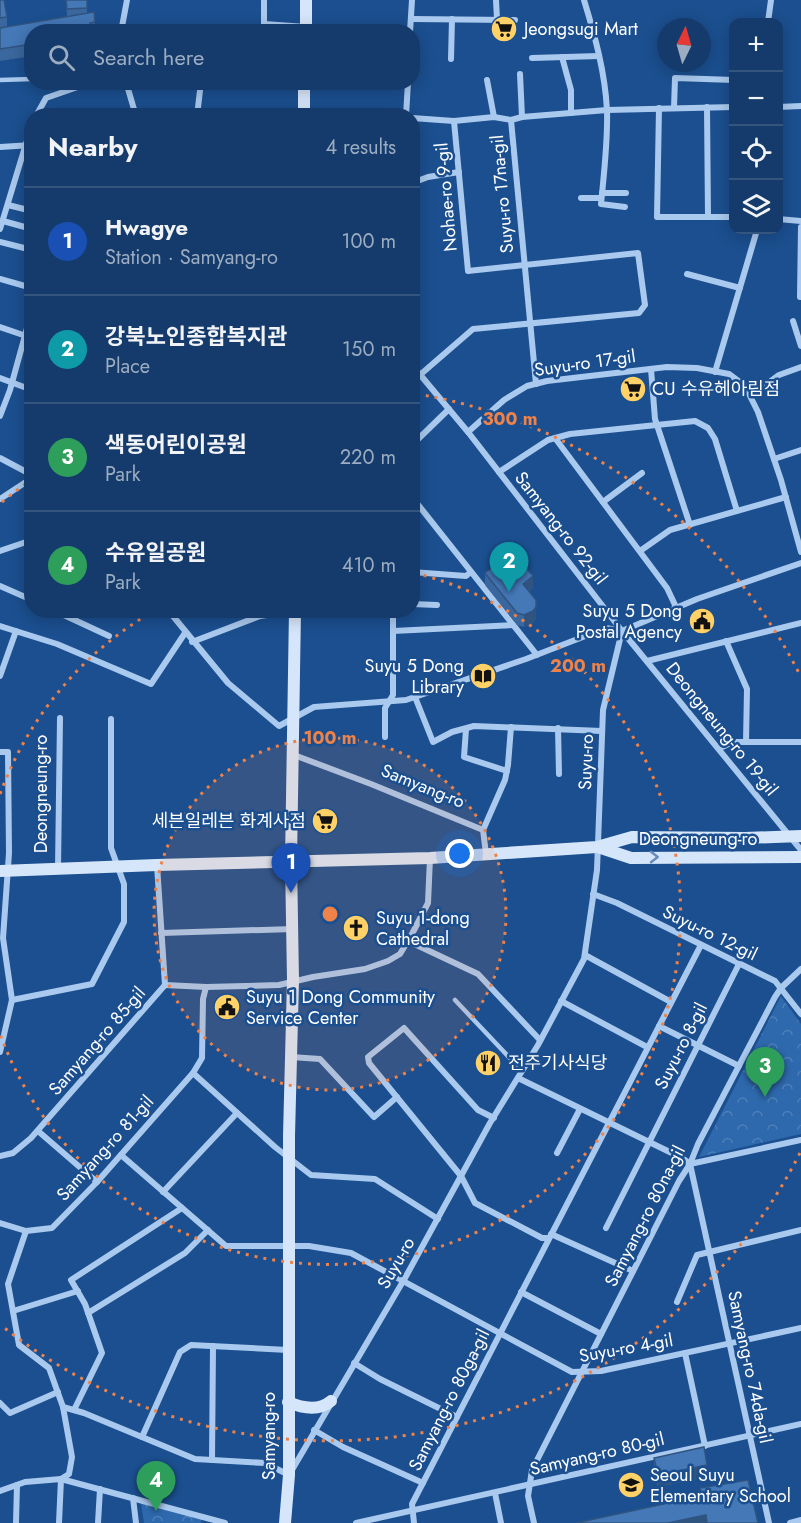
<!DOCTYPE html>
<html lang="en">
<head>
<meta charset="utf-8">
<style>
  :root { --surface:#143b6b; --page:#1d4271; --text:#f1f3f6; --muted:#9dadc1; --line:#33557e; --accent:#ffd166 }
  body { margin:0; font-family:Jost,"Noto Sans KR",sans-serif; background:var(--page); color:var(--text) }
  .controls { position:absolute; right:18px; top:18px; display:grid; overflow:hidden; border-radius:12px; box-shadow:0 3px 15px #0003 }
  .controls button { width:54px; height:54px; display:grid; place-items:center; padding:0; border:0; border-bottom:2px solid var(--line); background:var(--surface); color:var(--text); font:30px sans-serif }
  .compass { position:absolute; left:657px; top:18px; width:54px; height:54px; border-radius:50%; background:var(--surface); box-shadow:0 3px 15px #0003; rotate:5deg }
  .you { position:absolute; left:460px; top:854px; width:21px; height:21px; margin:-15px; border:4px solid #fff; border-radius:50%; background:#1a73e8; box-shadow:0 0 0 9px #1a73e833 }
  .badge { display:grid; place-items:center; width:39px; height:39px; border-radius:50%; background:var(--accent); color:#fff; font-size:20px; font-weight:700 }
  .pin { position:absolute; translate:-50% -50px; filter:drop-shadow(0 2px 3px #0008) }
  .pin::after { content:''; position:absolute; top:32px; width:21px; height:18px; background:inherit; clip-path:polygon(0 0,100% 0,50% 100%) }
  .list { margin:0; padding:0; list-style:none }
  h2 { display:flex; justify-content:space-between; align-items:center; height:78px; margin:0; padding:0 24px; font-size:26px }
  h2 small { font-size:20px; font-weight:400; color:var(--muted) }
  .list li { display:grid; grid-template-columns:39px 1fr auto; gap:18px; align-items:center; box-sizing:border-box; height:108px; padding:0 24px; border-top:2px solid var(--line) }
  .list b { display:block; font-size:22px; white-space:nowrap }
  .list p { margin:0; font-size:20px; white-space:nowrap; color:var(--muted) }
  .list em { font-size:20px; font-style:normal; color:var(--muted) }
  .icon { flex:none; width:33px; height:33px; fill:none; stroke:currentColor; stroke-width:2; stroke-linecap:round; stroke-linejoin:round }
  .map { position:relative; flex:none; width:801px; height:1523px; overflow:hidden }
  .search { position:absolute; background:var(--surface); box-shadow:0 3px 15px #0003; left:24px; top:24px; width:396px; height:66px; display:flex; align-items:center; gap:15px; box-sizing:border-box; padding:0 21px; border-radius:24px; color:var(--muted); font-size:22px }
  .panel { position:absolute; background:var(--surface); box-shadow:0 3px 15px #0003; left:24px; top:108px; width:396px; height:510px; border-radius:24px }
  .map>svg:first-child { display:block }
  .forest { fill:url(#forest-crowns) }
  .lines { fill:none; stroke-linecap:round; stroke-linejoin:round }
  .lane { stroke:#a9c9ee; stroke-width:4.5 }
  .street { stroke:#a9c9ee; stroke-width:6 }
  .secondary { stroke:#d6e6fa; stroke-width:12 }
  .wall { fill:#3a679d }
  .shaded-wall { fill:#305480 }
  .building { fill:#4478b7; stroke:#305480; stroke-width:1.5 }
  .oneway { stroke:#668bba }
  .ring { fill:none; stroke:#ee8249; stroke-width:3; stroke-dasharray:3 6 }
  .labels { text-anchor:middle; dominant-baseline:central; stroke-width:5; stroke-linejoin:round; paint-order:stroke }
  .poi-label { font-size:18px; fill:#fff; stroke:#1b4f8f; text-anchor:start }
  .street-label { font-size:18px; fill:#fff; stroke:#1b4f8f }
  .centre { fill:#ee8249; stroke:#1b4f8f; stroke-width:3 }
  .ring-label { font-size:18px; text-anchor:middle; font-weight:bold; fill:#ee8249; stroke:#1b4f8f; stroke-width:5; stroke-linejoin:round; paint-order:stroke }
</style>
</head>
<body>
<div class="map">
<svg width="801" height="1523" viewBox="0 0 801 1523">
  <defs>
    <pattern id="forest-crowns" width="20" height="18" patternUnits="userSpaceOnUse" patternTransform="scale(1.5)"><rect width="20" height="18" fill="#2e69ad"/><path d="M2 6a3 3 0 1 1 6 0M12 15a3 3 0 1 1 6 0" fill="none" stroke="#4d80b9"/></pattern>
  </defs>
  <rect width="100%" height="100%" fill="#1b4f8f"/>
  <g class="forest">
    <polygon points="781,996 801,1024 801,1134 699,1157"/>
    <polygon points="141,1503 202,1519 201,1523 144,1523"/>
  </g>
  <g class="lines">
    <g class="lane">
      <polyline points="0,80 32,79"/>
      <polyline points="455,1000 522,1071"/>
    </g>
    <g class="street">
      <polyline points="264,0 264,24 306,27"/>
      <polyline points="496,0 497,19"/>
      <path d="M584 0C595 36 605 72 607 110 608 141 604 173 601 204L625 207"/>
      <polyline points="411,19 515,20"/>
      <polyline points="768,22 771,0"/>
      <polyline points="121,32 127,0"/>
      <polyline points="410,32 412,0"/>
      <polyline points="562,57 571,90 571,113"/>
      <polyline points="532,58 599,56"/>
      <polyline points="451,59 452,19"/>
      <polyline points="520,74 522,117"/>
      <polyline points="487,80 494,117"/>
      <polyline points="126,82 136,116"/>
      <polyline points="707,107 708,217"/>
      <polyline points="778,107 801,106"/>
      <polyline points="659,108 657,217 734,217"/>
      <polyline points="674,108 675,78 734,80"/>
      <polyline points="304,114 344,116"/>
      <polyline points="36,116 46,98 92,82"/>
      <polyline points="197,116 201,82"/>
      <polyline points="406,116 408,82"/>
      <polyline points="412,118 454,121 494,117 511,120 522,117 607,110 734,107"/>
      <polyline points="511,120 536,384"/>
      <polyline points="0,147 32,145"/>
      <polyline points="412,183 428,177 459,172"/>
      <polyline points="602,193 626,193"/>
      <polyline points="581,198 601,198"/>
      <polyline points="8,205 32,211"/>
      <polyline points="778,219 801,221"/>
      <polyline points="3,221 32,229"/>
      <polyline points="0,229 32,124"/>
      <polyline points="0,242 32,250"/>
      <polyline points="687,274 740,288"/>
      <polyline points="0,279 32,288"/>
      <polyline points="800,297 801,227"/>
      <polyline points="793,321 801,346"/>
      <polyline points="0,327 32,338"/>
      <polyline points="412,365 468,432 622,631 801,850"/>
      <polyline points="651,369 655,419 690,525"/>
      <polyline points="715,372 757,230"/>
      <polyline points="421,374 473,329 639,313 645,305 638,253 468,271 454,121"/>
      <polyline points="0,378 32,390"/>
      <polyline points="751,396 779,375 801,367"/>
      <polyline points="0,416 10,390 32,310"/>
      <polyline points="468,432 504,400 527,386 547,381 667,367 697,368 729,374 745,386 758,412 781,480 801,552"/>
      <polyline points="555,438 667,588 676,607"/>
      <polyline points="412,445 449,409"/>
      <polyline points="0,458 32,475"/>
      <polyline points="774,459 801,450"/>
      <polyline points="499,472 548,440 570,434 695,421 708,428 715,439 737,511"/>
      <polyline points="412,497 537,655"/>
      <polyline points="0,499 32,478"/>
      <polyline points="603,502 642,473"/>
      <polyline points="0,551 32,540"/>
      <polyline points="640,551 670,530 786,497"/>
      <polyline points="412,572 466,576 471,572"/>
      <polyline points="0,586 32,600"/>
      <polyline points="412,604 437,605"/>
      <polyline points="53,610 109,636"/>
      <polyline points="168,610 228,683 279,726 314,707 406,700 526,659 606,628 622,631"/>
      <polyline points="0,626 57,644 151,684 185,633"/>
      <polyline points="393,631 513,625"/>
      <polyline points="622,631 697,599 801,563"/>
      <polyline points="726,641 747,689 746,742"/>
      <polyline points="192,642 260,616 294,611"/>
      <polyline points="647,661 801,623"/>
      <polyline points="0,676 16,631"/>
      <polyline points="415,697 433,742 452,732 474,726 602,731"/>
      <polyline points="558,728 559,774"/>
      <polyline points="466,729 464,757 507,771"/>
      <polyline points="385,737 385,708 393,695 393,610"/>
      <polyline points="720,748 733,742 801,742"/>
      <polyline points="0,752 8,752 9,853 3,938 12,1000 0,1052"/>
      <polyline points="294,755 371,784 483,830 486,854"/>
      <polyline points="483,830 505,780 508,765 511,727"/>
      <polyline points="157,865 165,985"/>
      <polyline points="58,869 60,718"/>
      <polyline points="593,894 617,903 775,981 801,1014"/>
      <polyline points="161,933 293,929"/>
      <polyline points="408,941 478,974 540,1040"/>
      <polyline points="585,955 671,1002"/>
      <polyline points="165,985 206,987 279,985 313,977 365,969 388,961 400,954 412,934 428,903 430,858"/>
      <polyline points="12,1000 92,984 124,922 124,884 111,848 111,719"/>
      <polyline points="561,1001 647,1047"/>
      <polyline points="659,1026 739,1066"/>
      <polyline points="291,1057 320,1059 374,1117 397,1097"/>
      <polyline points="193,1073 275,1147 311,1175 375,1179 438,1219"/>
      <polyline points="518,1078 682,1158 690,1164"/>
      <polyline points="494,1118 478,1110 404,1028 368,1057 369,1063 461,1176 475,1203 542,1238 549,1238"/>
      <polyline points="38,1131 97,1182"/>
      <polyline points="557,1153 580,1109"/>
      <polyline points="121,1155 226,1246 309,1246 351,1253 572,1372 601,1371 801,1328"/>
      <polyline points="0,1156 13,1153 31,1138 165,985"/>
      <polyline points="690,1164 769,1523"/>
      <polyline points="690,1164 801,1140"/>
      <polyline points="163,1192 237,1113"/>
      <polyline points="0,1223 26,1231 52,1228 97,1182 193,1073 202,1058 203,999 206,987"/>
      <polyline points="606,1228 739,964"/>
      <polyline points="26,1231 8,1284 19,1345 49,1368 63,1407 84,1413 195,1459 265,1463 289,1475 405,1278 490,1123 538,1045 584,959 597,870 603,710 622,631"/>
      <polyline points="551,1234 633,1271"/>
      <polyline points="521,1292 601,1334"/>
      <polyline points="677,1302 697,1255 801,1230"/>
      <polyline points="13,1311 78,1291"/>
      <polyline points="88,1313 185,1253 208,1230"/>
      <polyline points="685,1353 705,1446"/>
      <polyline points="354,1363 380,1379 457,1417"/>
      <polyline points="0,1403 10,1413 58,1392"/>
      <polyline points="74,1410 102,1353 85,1304 71,1280 182,1208"/>
      <polyline points="314,1430 343,1447 423,1483"/>
      <polyline points="142,1437 180,1352 191,1345 288,1350"/>
      <polyline points="212,1460 213,1346"/>
      <polyline points="0,1491 25,1482 61,1479 225,1523"/>
      <polyline points="495,1493 501,1523"/>
      <polyline points="133,1498 136,1523"/>
      <polyline points="16,1523 17,1485"/>
      <polyline points="59,1523 61,1479 69,1474 72,1457 63,1407"/>
      <polyline points="98,1523 100,1489"/>
      <polyline points="356,1523 801,1424"/>
      <polyline points="414,1523 412,1504 701,945"/>
      <polyline points="534,1523 528,1496 532,1470 679,1181 690,1164 698,1144 775,997 781,988 801,969"/>
      <polyline points="790,1523 801,1520"/>
    </g>
    <g class="secondary">
      <polyline points="306,32 306,0"/>
      <polyline points="304,116 304,82"/>
      <polyline points="598,847 631,858 801,857"/>
      <polyline points="0,871 157,865 430,858 597,847 632,837 745,838 801,836"/>
      <path d="M288 1402C302 1408 318 1412 331 1401"/>
      <polyline points="285,1523 289,1475 289,1136 293,980 291,861 295,610"/>
    </g>
  </g>
  <g class="wall">
    <polygon points="0,0 7,17 7,27 67,17 66,0 87,0 87,14 95,22 95,32 32,32 32,56 0,61"/>
    <polygon points="499,553 533,588 529,591 536,619 533,623 524,627 517,625 485,585 485,573 499,562"/>
    <polygon points="654,1458 707,1477 658,1487 654,1470"/>
  </g>
  <g class="shaded-wall">
    <polygon points="533,576 533,588 523,596 523,584"/>
    <polygon points="536,607 536,619 533,623 524,627 524,615"/>
    <polygon points="707,1465 707,1477 658,1487 658,1475"/>
    <polygon points="706,1515 706,1523 668,1523"/>
  </g>
  <g class="building">
    <polygon points="0,0 4,0 7,17 0,18"/>
    <polygon points="66,0 87,0 87,8 67,9"/>
    <polygon points="94,12 95,22 90,23 92,32 32,32 32,44 0,49 0,28"/>
    <polygon points="508,546 533,576 523,584 536,600 536,607 533,611 524,615 517,613 485,573 503,559 499,553"/>
    <polygon points="704,1447 707,1465 658,1475 654,1458"/>
    <polygon points="748,1480 758,1523 707,1523 706,1515 668,1523 576,1523 701,1496 700,1488"/>
  </g>
  <defs><path id="oneway-chevron" d="M-2-3.5L2.5 0L-2 3.5" fill="none" stroke-width="1.6" stroke-linecap="round" stroke-linejoin="round" transform="scale(1.5)"/></defs>
  <use class="oneway" href="#oneway-chevron" transform="translate(654 857)"/>
  <circle cx="330" cy="914" r="176" fill="#ee8249" fill-opacity=".12"/>
  <g class="ring">
    <circle cx="330" cy="914" r="176"/>
    <path d="M0 794A351 351 0 0 1 152 612M415 573A351 351 0 1 1 0 1034"/>
    <path d="M800 1153A527 527 0 0 1 2 1326M2 502A527 527 0 0 1 28 482M417 394A527 527 0 0 1 800 675"/>
  </g>
  <defs>
    <symbol id="supermarket-disc" viewBox="-11 -11 22 22"><circle r="9.5" fill="#ffd166" stroke="#1b4f8f"/><path d="M-6-5.5h2.5l.6 2H6L4.5 2H-2.5L-4.4-4H-6ZM-1.5 3.2a1.3 1.3 0 1 0 .1 0ZM3 3.2a1.3 1.3 0 1 0 .1 0Z" fill="#111"/></symbol>
    <symbol id="civic-disc" viewBox="-11 -11 22 22"><circle r="9.5" fill="#ffd166" stroke="#1b4f8f"/><path d="M-.6-6.5H3V-4.5H.6V-3L4-1V1h2V6H-6V1h2V-1L-.6-3ZM-1.2 2.5V6h2.4V2.5Z" fill="#111"/></symbol>
    <symbol id="library-disc" viewBox="-11 -11 22 22"><circle r="9.5" fill="#ffd166" stroke="#1b4f8f"/><path d="M-6-4Q-3-5.5-.7-3.5V5Q-3 3-6 4ZM6-4Q3-5.5 .7-3.5V5Q3 3 6 4Z" fill="#111"/></symbol>
    <symbol id="church-disc" viewBox="-11 -11 22 22"><circle r="9.5" fill="#ffd166" stroke="#1b4f8f"/><path d="M-1.2-6h2.4v3.5h3.3v2.4h-3.3V6h-2.4V-.1h-3.3v-2.4h3.3Z" fill="#111"/></symbol>
    <symbol id="restaurant-disc" viewBox="-11 -11 22 22"><circle r="9.5" fill="#ffd166" stroke="#1b4f8f"/><path d="M-5-6h1v4h1v-4h1v4h1v-4h1v5L-1.5 .5V6h-2V.5L-5-1ZM5-6V6H3V1.5H1.5Q1.5-4 5-6Z" fill="#111"/></symbol>
    <symbol id="school-disc" viewBox="-11 -11 22 22"><circle r="9.5" fill="#ffd166" stroke="#1b4f8f"/><path d="M0-5L7-2L0 1L-7-2ZM-4 1L0 2.5L4 1V4Q0 6-4 4Z" fill="#111"/></symbol>
  </defs>
  <g fill-rule="evenodd">
    <use href="#supermarket-disc" x="489" y="14" width="30" height="30"/>
    <use href="#supermarket-disc" x="618" y="374" width="30" height="30"/>
    <use href="#civic-disc" x="687" y="606" width="30" height="30"/>
    <use href="#library-disc" x="468" y="661" width="30" height="30"/>
    <use href="#supermarket-disc" x="310" y="806" width="30" height="30"/>
    <use href="#church-disc" x="341" y="913" width="30" height="30"/>
    <use href="#civic-disc" x="212" y="992" width="30" height="30"/>
    <use href="#restaurant-disc" x="473" y="1048" width="30" height="30"/>
    <use href="#school-disc" x="616" y="1470" width="30" height="30"/>
  </g>
  <g class="labels">
    <g class="poi-label">
      <text x="524" y="29">Jeongsugi Mart</text>
      <text x="652" y="389">CU 수유헤아림점</text>
      <text x="682" y="611" text-anchor="end">Suyu 5 Dong<tspan x="682" dy="21">Postal Agency</tspan></text>
      <text x="464" y="666" text-anchor="end">Suyu 5 Dong<tspan x="464" dy="21">Library</tspan></text>
      <text x="306" y="821" text-anchor="end">세븐일레븐 화계사점</text>
      <text x="376" y="918">Suyu 1-dong<tspan x="376" dy="21">Cathedral</tspan></text>
      <text x="246" y="997">Suyu 1 Dong Community<tspan x="246" dy="21">Service Center</tspan></text>
      <text x="508" y="1063">전주기사식당</text>
      <text x="650" y="1475">Seoul Suyu<tspan x="650" dy="21">Elementary School</tspan></text>
    </g>
    <g class="street-label">
      <text transform="translate(502 194) rotate(-95)">Suyu-ro 17na-gil</text>
      <text transform="translate(446 197) rotate(-95)">Nohae-ro 9-gil</text>
      <text transform="translate(585 363) rotate(-8)">Suyu-ro 17-gil</text>
      <text transform="translate(561 528) rotate(52)">Samyang-ro 92-gil</text>
      <text transform="translate(722 729) rotate(51)">Deongneung-ro 19-gil</text>
      <text transform="translate(586 762) rotate(-88)">Suyu-ro</text>
      <text transform="translate(423 786) rotate(22)">Samyang-ro</text>
      <text transform="translate(41 794) rotate(-90)">Deongneung-ro</text>
      <text x="698" y="839">Deongneung-ro</text>
      <text transform="translate(710 933) rotate(26)">Suyu-ro 12-gil</text>
      <text transform="translate(97 1041) rotate(-49)">Samyang-ro 85-gil</text>
      <text transform="translate(681 1046) rotate(-63)">Suyu-ro 8-gil</text>
      <text transform="translate(105 1148) rotate(-48)">Samyang-ro 81-gil</text>
      <text transform="translate(645 1216) rotate(-63)">Samyang-ro 80na-gil</text>
      <text transform="translate(396 1263) rotate(-60)">Suyu-ro</text>
      <text transform="translate(626 1348) rotate(-10)">Suyu-ro 4-gil</text>
      <text transform="translate(750 1367) rotate(78)">Samyang-ro 74da-gil</text>
      <text transform="translate(449 1400) rotate(-63)">Samyang-ro 80ga-gil</text>
      <text transform="translate(269 1436) rotate(-90)">Samyang-ro</text>
      <text transform="translate(597 1454) rotate(-13)">Samyang-ro 80-gil</text>
    </g>
  </g>
  <circle cx="330" cy="914" r="9" class="centre"/>
  <g class="ring-label">
    <text x="510" y="425">300 m</text>
    <text x="578" y="672">200 m</text>
    <text x="330" y="744">100 m</text>
  </g>
</svg>
<div class="controls">
<button>+</button>
<button>−</button>
<button><svg class="icon" aria-label="locate" viewBox="0 0 24 24"><circle cx="12" cy="12" r="6"/><path d="M12 2v4M12 18v4M2 12h4M18 12h4"/></svg></button>
<button><svg class="icon" aria-label="layers" viewBox="0 0 24 24"><path d="M12 4l9 5-9 5-9-5zM3 14l9 5 9-5"/></svg></button>
</div>
<svg class="compass" viewBox="-18 -18 36 36"><path d="M0-13l5 13h-10z" fill="#e53935"/><path d="M0 13l5-13h-10z" fill="#9dadc1"/></svg>
<div class="you"></div>
<div class="pin badge" style="left:291px;top:893px;background:#1a4fb4">1</div>
<div class="pin badge" style="left:509px;top:592px;background:#0f9aa8">2</div>
<div class="pin badge" style="left:765px;top:1097px;background:#2e9e5b">3</div>
<div class="pin badge" style="left:156px;top:1511px;background:#2e9e5b">4</div>
<div class="search"><svg class="icon" aria-label="search" viewBox="0 0 24 24"><circle cx="10" cy="10" r="6"/><path d="M15 15l6 6"/></svg>Search here</div>
<section class="panel">
<h2>Nearby<small>4 results</small></h2>
<ul class="list">
<li><span class="badge" style="background:#1a4fb4">1</span><div><b>Hwagye</b><p>Station · Samyang-ro</p></div><em>100 m</em></li>
<li><span class="badge" style="background:#0f9aa8">2</span><div><b>강북노인종합복지관</b><p>Place</p></div><em>150 m</em></li>
<li><span class="badge" style="background:#2e9e5b">3</span><div><b>색동어린이공원</b><p>Park</p></div><em>220 m</em></li>
<li><span class="badge" style="background:#2e9e5b">4</span><div><b>수유일공원</b><p>Park</p></div><em>410 m</em></li>
</ul>
</section>
</div>
</body>
</html>
